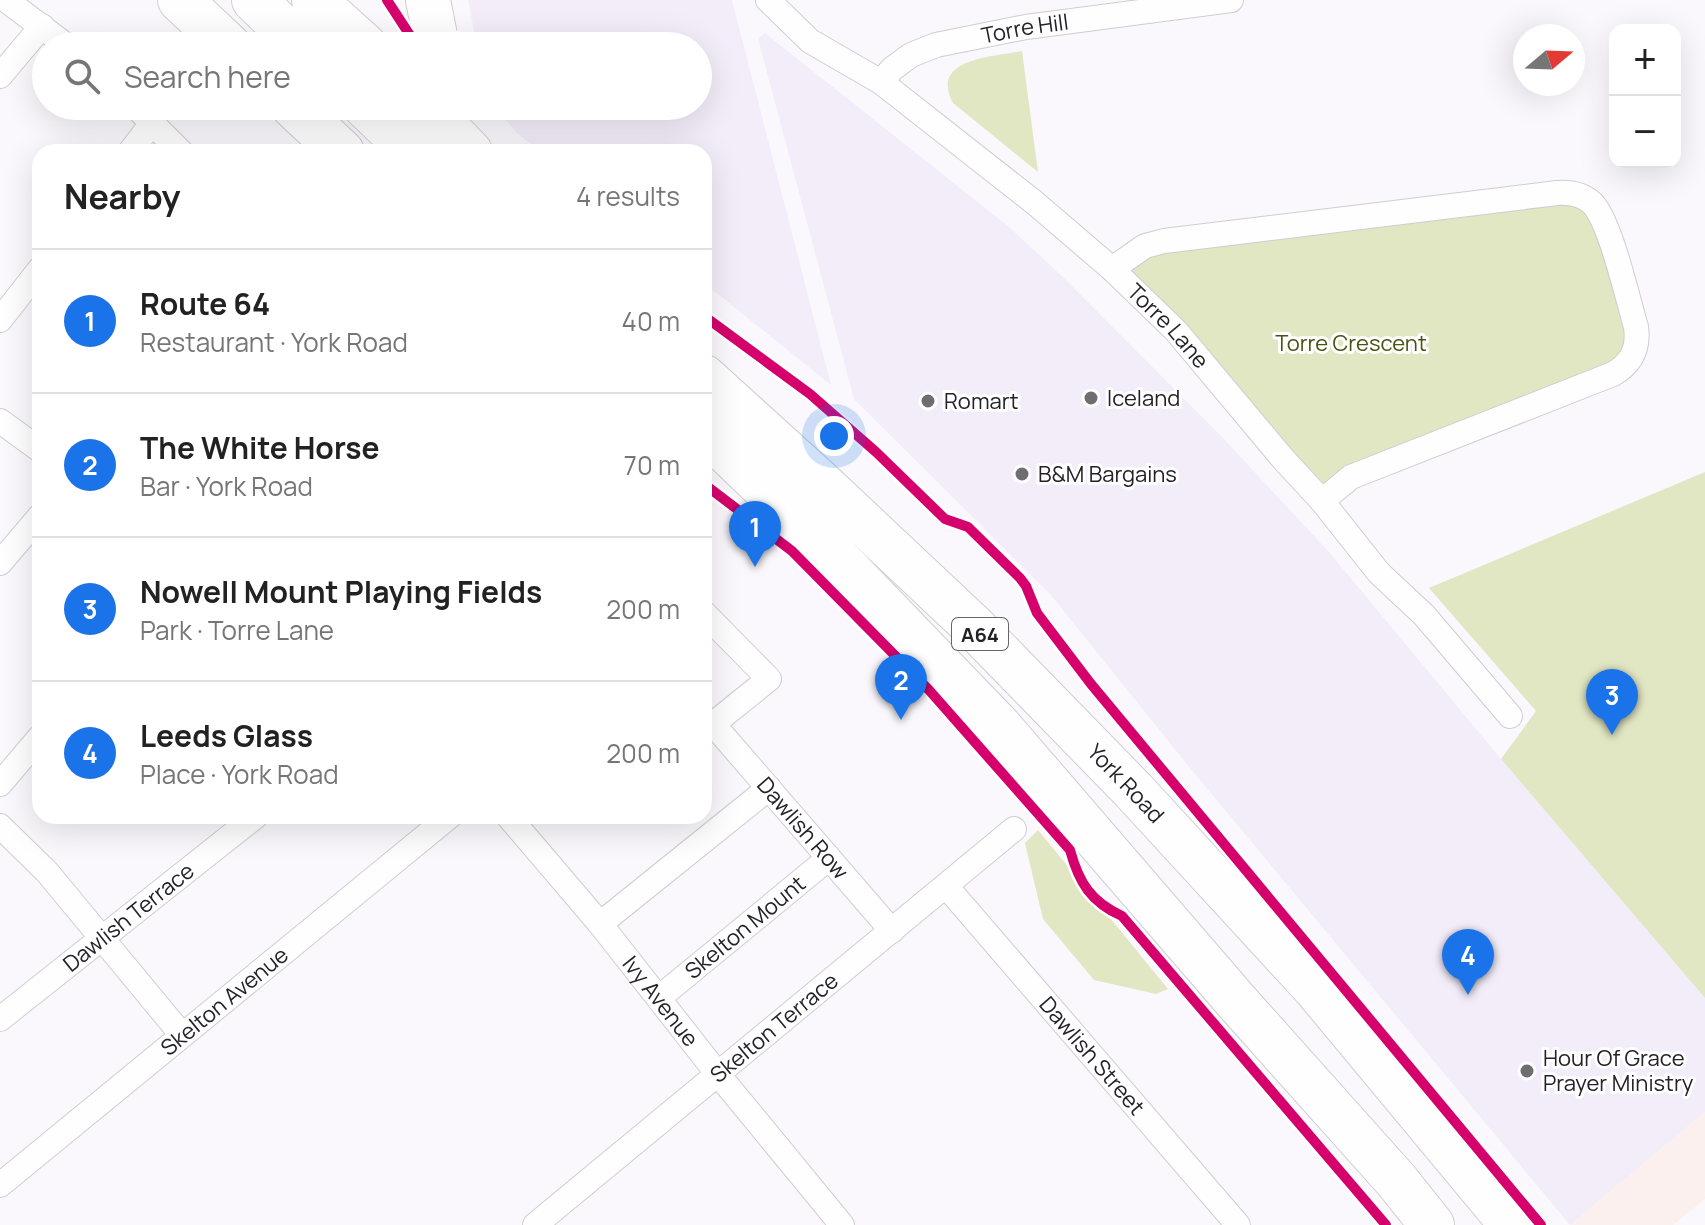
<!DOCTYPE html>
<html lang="en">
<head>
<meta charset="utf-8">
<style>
  :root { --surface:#fff; --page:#f2f2f2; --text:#222; --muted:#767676; --line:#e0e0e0; --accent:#1a73e8 }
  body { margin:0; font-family:Manrope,sans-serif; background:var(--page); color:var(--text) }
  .controls { position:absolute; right:24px; top:24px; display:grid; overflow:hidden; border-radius:16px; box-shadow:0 8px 32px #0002 }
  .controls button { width:72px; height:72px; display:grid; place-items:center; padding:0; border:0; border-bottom:2px solid var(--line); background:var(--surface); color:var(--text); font:40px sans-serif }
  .compass { position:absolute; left:1513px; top:24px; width:72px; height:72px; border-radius:50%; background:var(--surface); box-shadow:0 8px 32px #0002; rotate:71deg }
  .you { position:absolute; left:834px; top:436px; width:28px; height:28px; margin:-20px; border:6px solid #fff; border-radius:50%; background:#1a73e8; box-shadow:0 0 0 12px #1a73e833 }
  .badge { display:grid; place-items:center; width:52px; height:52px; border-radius:50%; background:var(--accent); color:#fff; font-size:26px; font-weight:700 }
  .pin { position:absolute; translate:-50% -66px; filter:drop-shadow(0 2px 4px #0008) }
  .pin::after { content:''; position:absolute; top:42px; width:28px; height:24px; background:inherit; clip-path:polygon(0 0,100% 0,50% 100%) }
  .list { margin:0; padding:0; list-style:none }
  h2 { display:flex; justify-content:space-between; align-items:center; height:104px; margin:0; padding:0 32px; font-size:34px }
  h2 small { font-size:26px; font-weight:400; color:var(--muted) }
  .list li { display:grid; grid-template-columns:52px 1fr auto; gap:24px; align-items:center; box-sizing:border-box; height:144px; padding:0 32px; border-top:2px solid var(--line) }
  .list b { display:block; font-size:30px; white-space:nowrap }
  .list p { margin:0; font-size:26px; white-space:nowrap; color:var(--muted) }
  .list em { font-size:26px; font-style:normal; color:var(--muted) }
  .icon { flex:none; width:44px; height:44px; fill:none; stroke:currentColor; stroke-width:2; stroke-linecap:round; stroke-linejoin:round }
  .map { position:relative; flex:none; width:1705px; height:1225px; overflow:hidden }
  .search { position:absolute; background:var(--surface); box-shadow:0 8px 32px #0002; left:32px; top:32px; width:680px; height:88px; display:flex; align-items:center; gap:20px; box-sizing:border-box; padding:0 28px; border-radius:44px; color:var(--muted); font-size:30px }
  .panel { position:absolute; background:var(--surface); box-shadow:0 8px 32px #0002; left:32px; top:144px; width:680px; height:680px; border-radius:24px }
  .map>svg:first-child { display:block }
  .built { fill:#f3edf9 }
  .industrial { fill:#fbf0ed }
  .green { fill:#e1e6c3 }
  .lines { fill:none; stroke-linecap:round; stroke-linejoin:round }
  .street-casing { stroke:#cfcdd1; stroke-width:26 }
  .highway-casing { stroke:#cfcdd1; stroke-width:46 }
  .street { stroke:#fefeff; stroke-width:24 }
  .highway { stroke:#fefeff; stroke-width:44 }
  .cycleway-casing { stroke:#fff; stroke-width:15 }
  .cycleway { stroke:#d6006c; stroke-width:10 }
  .poi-dot { fill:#6f6c72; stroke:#fff; stroke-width:3 }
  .labels { text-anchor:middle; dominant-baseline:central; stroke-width:6; stroke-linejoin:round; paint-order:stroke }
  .shield { fill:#fff; stroke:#666468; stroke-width:2 }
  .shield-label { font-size:20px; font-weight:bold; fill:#242127 }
  .street-label { font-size:22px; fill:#242127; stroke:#fff }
  .park-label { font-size:22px; fill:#4b5312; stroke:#fff }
  .poi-label { font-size:22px; fill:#242127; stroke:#fff; text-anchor:start }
</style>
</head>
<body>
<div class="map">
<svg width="1705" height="1225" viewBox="0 0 1705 1225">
  <rect width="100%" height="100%" fill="#faf8fc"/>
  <g class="built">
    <polygon points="468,0 732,0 831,385 704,283 704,152 540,152 516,132 494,106 698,106 698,46 477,46"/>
    <polygon points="765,33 1009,227 1064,278 1221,436 1329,552 1501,759 1705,998 1705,1112 1570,1225 1190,768 1050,594 854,399 758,39"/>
  </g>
  <polygon class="industrial" points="1705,1112 1705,1199 1673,1225 1570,1225"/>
  <g class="green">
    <path d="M1022 51 1038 172 953 103C929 58 994 57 1022 51Z"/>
    <polygon points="1557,193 1599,212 1631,360 1322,501 1112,269 1127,256"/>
    <polygon points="1705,472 1705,998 1501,759 1536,711 1429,588"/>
    <polygon points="1038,830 1168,989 1156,994 1094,980 1043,919 1025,843"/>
  </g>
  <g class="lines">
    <defs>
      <g id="street">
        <polyline points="6,0 67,46"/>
        <path id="s1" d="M768 0 810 41 881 82 1035 203 1112 269 1176 331 1284 460 1322 501 1379 573 1424 615 1510 716"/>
        <polyline points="0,76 42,26"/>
        <path id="s2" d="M881 82 892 69 911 55 936 45 1026 27 1231 0"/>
        <polyline points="135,106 181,152"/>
        <polyline points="130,152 152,123"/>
        <path d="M1112 269 1145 246 1164 241 1557 193C1570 192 1582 194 1592 203 1610 220 1628 300 1636 327 1639 349 1632 363 1613 374L1351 477 1322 501"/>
        <polyline points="0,320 40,269"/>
        <polyline points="0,421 40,450"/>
        <polyline points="0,563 40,516"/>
        <path id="s3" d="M704 613 769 679 713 724 892 931"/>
        <polyline points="0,784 40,737"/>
        <path id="s4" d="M508 816 601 925 717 1073 842 1225"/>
        <polyline points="0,826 47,872 182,1035"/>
        <path id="s5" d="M946 886 1238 1225"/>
        <polyline points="600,924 769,788"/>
        <path id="s6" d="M660 997 829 858"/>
        <path id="s7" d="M0 1019 256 816"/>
        <path id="s8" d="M0 1185 450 816"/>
        <path id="s9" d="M535 1225 1014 829"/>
      </g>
      <g id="highway">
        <polyline points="180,0 229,46"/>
        <polyline points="254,0 302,46"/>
        <polyline points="314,0 365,46"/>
        <polyline points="428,0 437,46"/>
        <polyline points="293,106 342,152"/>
        <polyline points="365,106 413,152"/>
        <polyline points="425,106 470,152"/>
        <path id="s10" d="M704 377 822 484 974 627 1133 790 1315 988 1512 1225"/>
        <polyline points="704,430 836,557 999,726 1237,1002 1397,1181 1432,1225"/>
      </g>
    </defs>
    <use href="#street" class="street-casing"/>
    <use href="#highway" class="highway-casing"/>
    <use href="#street" class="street"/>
    <use href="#highway" class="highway"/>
    <defs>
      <g id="cycleway">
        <polyline points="387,0 415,43 458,38 460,46"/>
        <polyline points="704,316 810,394 876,452 945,519 968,527 1020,578 1026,586 1037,613 1091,684 1541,1225"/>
        <path d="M704 484 792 551 929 690 1070 850C1079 883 1091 902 1122 916L1386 1225"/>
      </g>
    </defs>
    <use href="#cycleway" class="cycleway-casing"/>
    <use href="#cycleway" class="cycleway"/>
  </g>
  <g class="poi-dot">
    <circle cx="1091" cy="398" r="8"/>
    <circle cx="928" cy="401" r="8"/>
    <circle cx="1022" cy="474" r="8"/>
    <circle cx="1527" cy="1071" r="8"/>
  </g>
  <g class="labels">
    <rect class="shield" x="952" y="618" width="56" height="32" rx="6"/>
    <g class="shield-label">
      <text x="980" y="634">A64</text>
    </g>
    <g class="street-label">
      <text stroke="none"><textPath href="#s2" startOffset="158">Torre Hill</textPath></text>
      <text stroke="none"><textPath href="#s1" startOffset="518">Torre Lane</textPath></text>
      <text stroke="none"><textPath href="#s10" startOffset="586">York Road</textPath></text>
      <text stroke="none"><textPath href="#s3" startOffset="302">Dawlish Row</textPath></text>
      <text stroke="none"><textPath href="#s7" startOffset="164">Dawlish Terrace</textPath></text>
      <text stroke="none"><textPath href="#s6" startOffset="110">Skelton Mount</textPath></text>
      <text stroke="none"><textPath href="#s8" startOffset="290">Skelton Avenue</textPath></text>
      <text stroke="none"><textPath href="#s4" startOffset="240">Ivy Avenue</textPath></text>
      <text stroke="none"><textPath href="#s9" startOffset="310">Skelton Terrace</textPath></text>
      <text stroke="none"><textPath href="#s5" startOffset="224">Dawlish Street</textPath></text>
    </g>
    <g class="park-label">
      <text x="1351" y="343">Torre Crescent</text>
    </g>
    <g class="poi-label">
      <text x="1107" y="398">Iceland</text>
      <text x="944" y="401">Romart</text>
      <text x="1038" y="474">B&amp;M Bargains</text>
      <text x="1543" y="1058">Hour Of Grace<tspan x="1543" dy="25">Prayer Ministry</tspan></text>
    </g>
  </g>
</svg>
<div class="controls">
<button>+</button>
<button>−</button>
</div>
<svg class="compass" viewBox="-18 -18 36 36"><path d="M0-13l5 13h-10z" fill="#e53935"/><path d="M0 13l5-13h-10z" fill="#767676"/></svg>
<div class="you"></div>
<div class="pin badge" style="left:755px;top:567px">1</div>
<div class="pin badge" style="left:901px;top:720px">2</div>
<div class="pin badge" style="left:1612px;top:735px">3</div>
<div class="pin badge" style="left:1468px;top:995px">4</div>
<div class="search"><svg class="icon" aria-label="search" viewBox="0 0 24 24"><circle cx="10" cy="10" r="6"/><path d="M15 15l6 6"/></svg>Search here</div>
<section class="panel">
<h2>Nearby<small>4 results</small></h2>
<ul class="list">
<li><span class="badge">1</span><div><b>Route 64</b><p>Restaurant · York Road</p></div><em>40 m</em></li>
<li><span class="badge">2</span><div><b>The White Horse</b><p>Bar · York Road</p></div><em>70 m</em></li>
<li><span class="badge">3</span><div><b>Nowell Mount Playing Fields</b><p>Park · Torre Lane</p></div><em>200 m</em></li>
<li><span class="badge">4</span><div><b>Leeds Glass</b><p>Place · York Road</p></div><em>200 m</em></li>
</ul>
</section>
</div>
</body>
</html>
